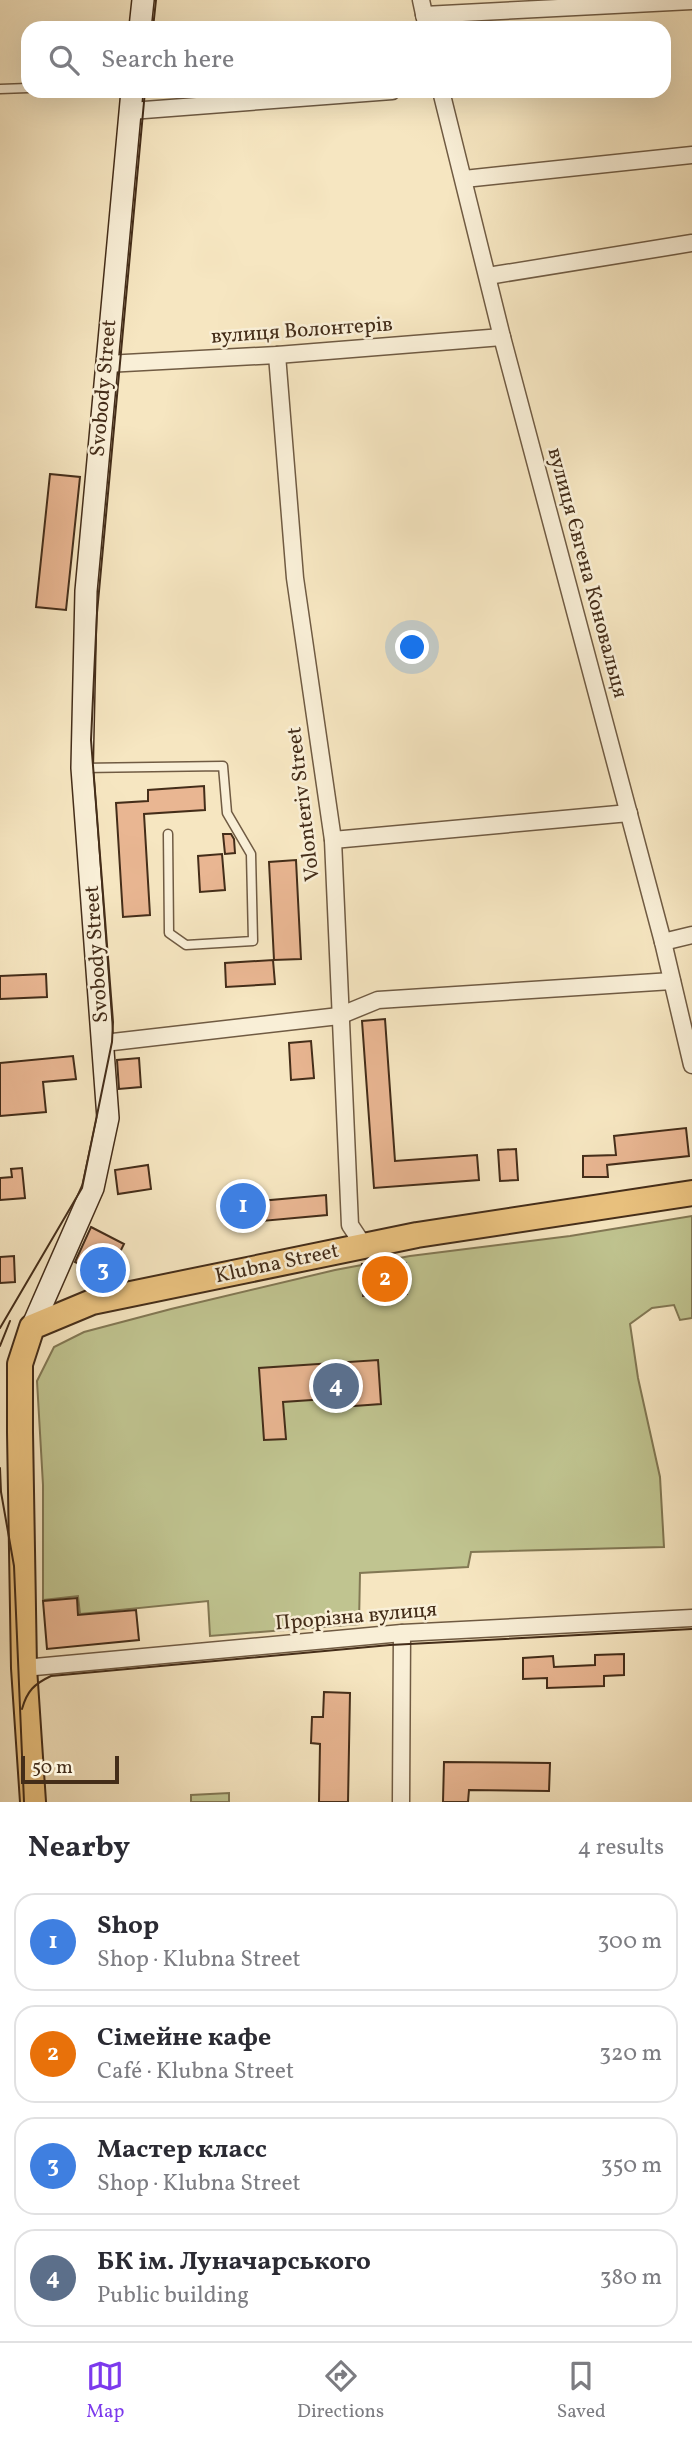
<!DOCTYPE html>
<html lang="en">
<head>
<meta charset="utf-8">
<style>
  :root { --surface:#fff; --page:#f2f2f3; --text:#2b2b33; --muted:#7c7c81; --line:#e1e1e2; --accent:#7c3aed }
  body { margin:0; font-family:Vollkorn,serif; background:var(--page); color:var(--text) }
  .scale { position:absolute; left:21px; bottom:18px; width:98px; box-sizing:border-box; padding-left:7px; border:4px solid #442d19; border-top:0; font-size:19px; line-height:24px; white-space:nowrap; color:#442d19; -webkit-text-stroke:5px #f9efd7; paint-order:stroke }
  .you { position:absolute; left:413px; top:648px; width:24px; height:24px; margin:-18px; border:5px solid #fff; border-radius:50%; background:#1a73e8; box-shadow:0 0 0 10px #1a73e833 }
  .badge { display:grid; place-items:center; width:46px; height:46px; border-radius:50%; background:var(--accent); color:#fff; font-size:23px; font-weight:700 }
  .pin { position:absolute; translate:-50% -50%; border:4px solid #fff; box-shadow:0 2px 7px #0006 }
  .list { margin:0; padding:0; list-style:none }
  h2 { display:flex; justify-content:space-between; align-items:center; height:91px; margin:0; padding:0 28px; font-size:30px }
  h2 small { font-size:23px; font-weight:400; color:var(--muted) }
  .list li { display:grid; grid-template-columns:46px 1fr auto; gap:21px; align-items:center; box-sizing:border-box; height:98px; margin:0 14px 14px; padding:0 14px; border:2px solid var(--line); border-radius:21px }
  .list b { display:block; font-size:26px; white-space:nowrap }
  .list p { margin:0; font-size:23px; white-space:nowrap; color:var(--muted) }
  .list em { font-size:23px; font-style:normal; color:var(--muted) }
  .icon { flex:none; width:38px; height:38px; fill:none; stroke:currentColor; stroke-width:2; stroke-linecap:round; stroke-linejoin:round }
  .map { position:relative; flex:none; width:692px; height:1802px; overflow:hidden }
  .search { position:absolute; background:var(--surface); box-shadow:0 7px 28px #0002; left:21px; right:21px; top:21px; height:77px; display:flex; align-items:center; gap:18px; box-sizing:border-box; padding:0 24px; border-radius:21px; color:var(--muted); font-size:26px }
  .sheet { height:539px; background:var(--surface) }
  nav { display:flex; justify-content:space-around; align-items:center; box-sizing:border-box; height:98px; border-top:2px solid var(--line); background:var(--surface); font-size:19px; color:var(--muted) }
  nav a { display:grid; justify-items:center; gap:4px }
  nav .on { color:var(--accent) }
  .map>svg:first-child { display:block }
  .green { fill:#c0c490; stroke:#827854; stroke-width:2 }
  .building { fill:#e9b692; stroke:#442d19; stroke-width:2 }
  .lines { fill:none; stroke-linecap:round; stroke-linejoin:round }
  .lane-casing { stroke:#705b43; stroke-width:11 }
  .street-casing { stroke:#705b43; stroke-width:19 }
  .secondary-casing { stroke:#442d19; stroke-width:24 }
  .primary-casing { stroke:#442d19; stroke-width:28 }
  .lane { stroke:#f9efd7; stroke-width:8 }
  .street { stroke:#f9efd7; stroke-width:16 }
  .secondary { stroke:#f9efd7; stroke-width:21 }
  .primary { stroke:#ebc380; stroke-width:24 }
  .tram { stroke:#442d19; stroke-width:2 }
  .labels { text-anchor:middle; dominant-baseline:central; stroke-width:5; stroke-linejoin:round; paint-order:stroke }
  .street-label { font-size:21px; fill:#442d19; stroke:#f9efd7 }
</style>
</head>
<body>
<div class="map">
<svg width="692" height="1802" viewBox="0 0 692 1802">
  <rect width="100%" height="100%" fill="#f6e6c1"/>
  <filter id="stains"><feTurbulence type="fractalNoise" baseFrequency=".00286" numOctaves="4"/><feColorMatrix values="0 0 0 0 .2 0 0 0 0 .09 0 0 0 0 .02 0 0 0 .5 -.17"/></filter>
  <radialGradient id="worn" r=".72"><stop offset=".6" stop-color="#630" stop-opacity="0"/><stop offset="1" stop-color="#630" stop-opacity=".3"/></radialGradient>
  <g class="green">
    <polygon points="692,1216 692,1318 680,1320 674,1305 652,1308 630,1324 638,1378 660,1477 664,1547 471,1552 468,1567 360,1573 359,1624 210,1636 208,1601 80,1614 78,1596 43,1600 43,1485 37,1381 54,1347 84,1332 171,1309 335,1270 410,1256 570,1236"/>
    <polygon points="229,1793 229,1802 191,1802 191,1795"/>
  </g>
  <g class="building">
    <polygon points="50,474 80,477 66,610 36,607"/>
    <polygon points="204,786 205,810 144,814 150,915 123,917 116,803 148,801 148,790"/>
    <polygon points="223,834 231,834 234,839 235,853 225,854"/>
    <polygon points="222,854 225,890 200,892 198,856"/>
    <polygon points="296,860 301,959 274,960 269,862"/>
    <polygon points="273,960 275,984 226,987 225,963"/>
    <polygon points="46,974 47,997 0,999 0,976"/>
    <polygon points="385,1019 395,1161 477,1155 479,1180 374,1188 362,1021"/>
    <polygon points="311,1041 314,1078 291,1080 289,1043"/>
    <polygon points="73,1056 76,1079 43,1082 46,1112 0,1116 0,1063"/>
    <polygon points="139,1058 141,1087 119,1089 117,1060"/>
    <polygon points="686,1128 689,1156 607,1165 608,1177 583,1177 583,1156 616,1155 614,1136"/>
    <polygon points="516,1149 518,1180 500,1181 498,1150"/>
    <polygon points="148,1165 151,1189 118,1194 115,1170"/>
    <polygon points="22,1168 25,1198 0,1200 0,1178 12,1177 11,1169"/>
    <polygon points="326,1195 327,1215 262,1221 260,1201"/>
    <polygon points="91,1227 124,1244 107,1278 75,1262"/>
    <polygon points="14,1256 15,1282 0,1283 0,1257"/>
    <polygon points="406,1263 407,1294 363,1296 362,1264"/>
    <polygon points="378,1360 381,1404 341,1407 341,1398 283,1402 286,1439 264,1440 259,1368"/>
    <polygon points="77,1598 78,1615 136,1610 139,1640 47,1649 43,1601"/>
    <polygon points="624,1654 624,1675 604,1676 604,1686 547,1688 547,1678 523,1679 523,1658 553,1656 554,1667 595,1665 595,1655"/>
    <polygon points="324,1692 350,1693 348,1802 319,1802 320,1744 311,1743 312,1717 323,1717"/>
    <polygon points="444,1762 550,1763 549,1791 469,1790 468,1802 443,1802"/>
  </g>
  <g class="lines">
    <defs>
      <g id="lane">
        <polyline points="0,89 28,88"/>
        <polyline points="82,768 223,766 227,813 251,854 253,941 186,945 169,933 168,834"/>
      </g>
      <g id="street">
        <polyline points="421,0 427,28"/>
        <polyline points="424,15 692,1"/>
        <polyline points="441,91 502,337 663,942 692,1065"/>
        <polyline points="131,111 392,91"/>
        <polyline points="464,179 692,155"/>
        <polyline points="488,276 692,243"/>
        <polyline points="277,355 295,578 333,840 350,1225 364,1246"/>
        <polyline points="106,364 277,355 502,337"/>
        <polyline points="333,840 629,813"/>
        <polyline points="663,942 692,935"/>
        <polyline points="104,1043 339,1016 378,1000 672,981"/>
        <polyline points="24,1668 402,1633 692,1618"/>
        <polyline points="401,1802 402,1633"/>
      </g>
      <g id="secondary">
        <polyline points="140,28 143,0"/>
        <polyline points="32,1327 93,1188 108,1118 82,768 86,591 132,91"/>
      </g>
      <polyline id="primary" points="33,1802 24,1668 20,1432 20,1364 32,1327 92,1302 417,1235 692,1193"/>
    </defs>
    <use href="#lane" class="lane-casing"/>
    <use href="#street" class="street-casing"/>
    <use href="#secondary" class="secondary-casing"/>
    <use href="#primary" class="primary-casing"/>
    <use href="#lane" class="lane"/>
    <use href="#street" class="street"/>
    <use href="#secondary" class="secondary"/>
    <use href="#primary" class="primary"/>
    <g class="tram">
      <polyline points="153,28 156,0"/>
      <polyline points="0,1328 82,1188 112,1042 113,1022 91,740 97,613 145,91"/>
      <polyline points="0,1346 10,1321"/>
      <polyline points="0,1468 1,1492 14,1566 24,1802"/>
      <path d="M22 1709C27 1691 34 1684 51 1676L390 1645 692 1629"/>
    </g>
  </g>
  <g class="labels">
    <g class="street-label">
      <text transform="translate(302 331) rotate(-4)">вулиця Волонтерів</text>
      <text transform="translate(104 388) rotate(-85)">Svobody Street</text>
      <text transform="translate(587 573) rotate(75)">вулиця Євгена Коновальця</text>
      <text transform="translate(304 804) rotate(-97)">Volonteriv Street</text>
      <text transform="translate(97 954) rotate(-94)">Svobody Street</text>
      <text transform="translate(277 1264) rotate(-12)">Klubna Street</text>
      <text transform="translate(356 1617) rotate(-5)">Прорізна вулиця</text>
    </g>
  </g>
  <rect width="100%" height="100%" filter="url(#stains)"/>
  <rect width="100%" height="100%" fill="url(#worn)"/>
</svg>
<div class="scale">50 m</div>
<div class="you"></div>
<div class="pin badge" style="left:243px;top:1206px;background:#3f7fe0">1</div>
<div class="pin badge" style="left:385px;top:1279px;background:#e8710a">2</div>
<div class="pin badge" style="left:103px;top:1270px;background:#3f7fe0">3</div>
<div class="pin badge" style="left:336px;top:1386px;background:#5c6f8a">4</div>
<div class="search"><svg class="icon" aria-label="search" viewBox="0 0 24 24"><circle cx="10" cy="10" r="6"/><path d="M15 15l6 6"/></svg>Search here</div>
</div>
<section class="sheet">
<h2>Nearby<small>4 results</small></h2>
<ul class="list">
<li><span class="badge" style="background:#3f7fe0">1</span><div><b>Shop</b><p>Shop · Klubna Street</p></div><em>300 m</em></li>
<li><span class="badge" style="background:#e8710a">2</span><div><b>Сімейне кафе</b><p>Café · Klubna Street</p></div><em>320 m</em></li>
<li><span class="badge" style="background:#3f7fe0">3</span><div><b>Мастер класс</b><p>Shop · Klubna Street</p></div><em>350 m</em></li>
<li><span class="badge" style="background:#5c6f8a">4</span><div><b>БК ім. Луначарського</b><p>Public building</p></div><em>380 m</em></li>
</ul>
</section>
<nav>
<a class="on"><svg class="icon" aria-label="map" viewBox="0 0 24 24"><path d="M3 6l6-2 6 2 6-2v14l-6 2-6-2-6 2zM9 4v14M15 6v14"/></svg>Map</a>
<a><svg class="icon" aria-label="directions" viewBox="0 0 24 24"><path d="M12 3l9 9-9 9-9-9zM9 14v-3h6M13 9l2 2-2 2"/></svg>Directions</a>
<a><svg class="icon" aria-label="saved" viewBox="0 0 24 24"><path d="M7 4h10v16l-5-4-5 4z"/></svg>Saved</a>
</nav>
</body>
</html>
